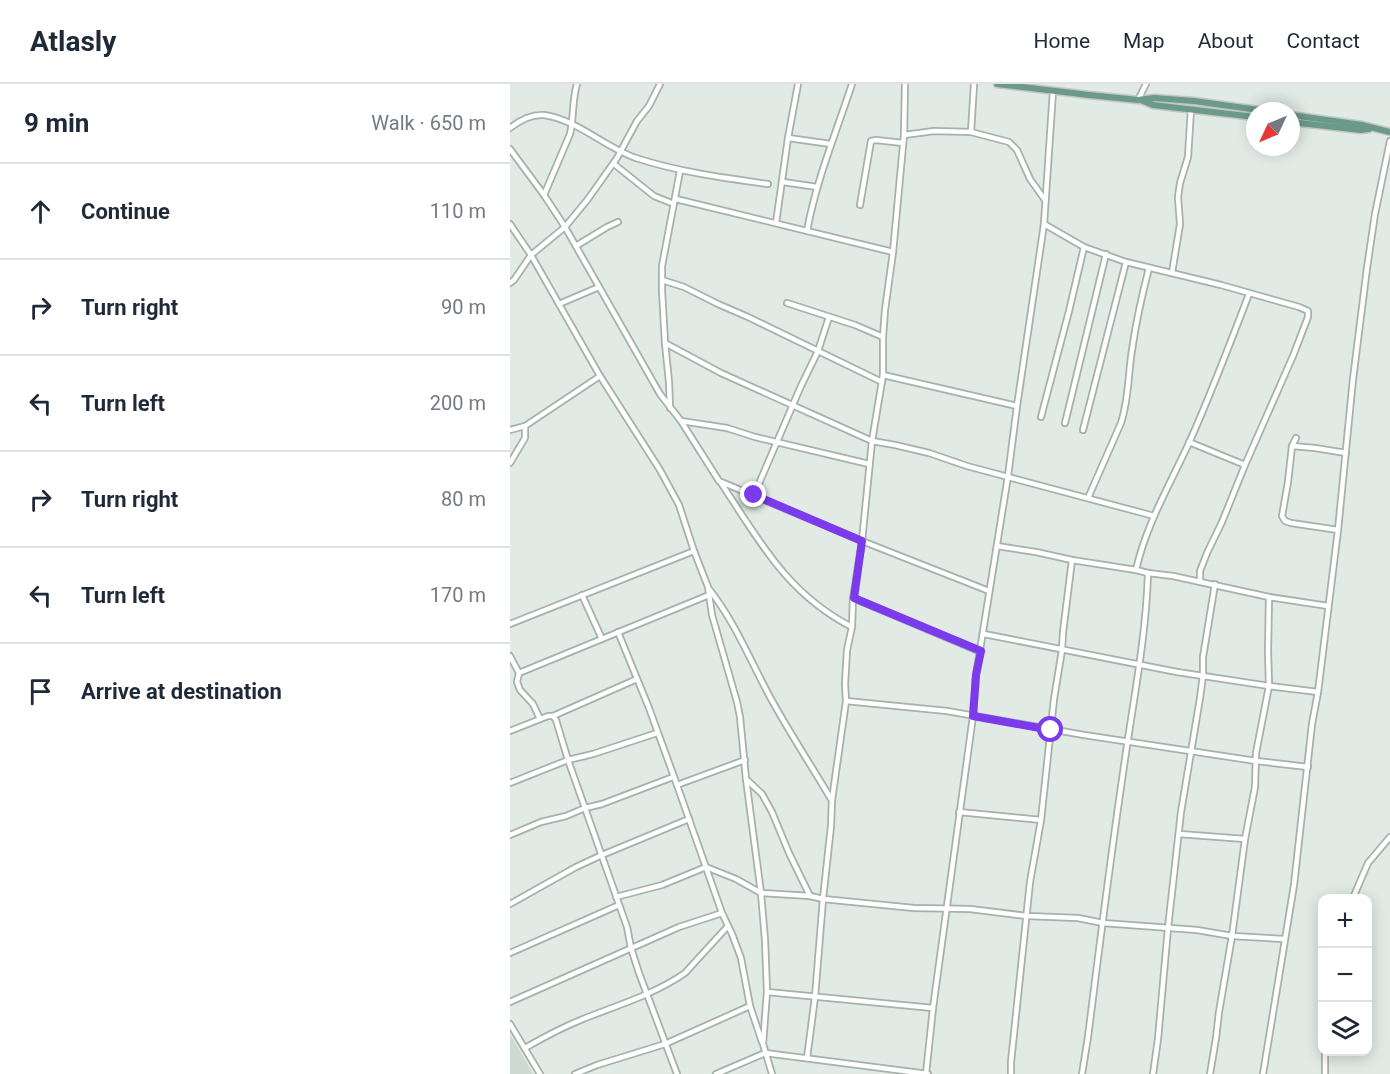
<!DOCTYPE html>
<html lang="en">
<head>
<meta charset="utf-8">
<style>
  :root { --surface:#fff; --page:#f6f6f7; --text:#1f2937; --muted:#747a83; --line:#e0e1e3 }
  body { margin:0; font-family:Roboto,sans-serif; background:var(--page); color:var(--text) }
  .controls { position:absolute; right:18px; bottom:18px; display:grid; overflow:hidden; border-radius:12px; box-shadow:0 3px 15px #0003 }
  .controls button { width:54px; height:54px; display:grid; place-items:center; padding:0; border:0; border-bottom:2px solid var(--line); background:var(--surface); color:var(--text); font:30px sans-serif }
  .compass { position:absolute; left:736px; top:18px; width:54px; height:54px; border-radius:50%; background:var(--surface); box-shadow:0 3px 15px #0003; rotate:226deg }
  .stop { position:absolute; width:18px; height:18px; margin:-14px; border:4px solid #7c3aed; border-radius:50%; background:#fff }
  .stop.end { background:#7c3aed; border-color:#fff; box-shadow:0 2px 6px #0008 }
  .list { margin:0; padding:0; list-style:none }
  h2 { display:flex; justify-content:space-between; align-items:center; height:78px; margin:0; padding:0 24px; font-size:26px }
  h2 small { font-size:20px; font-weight:400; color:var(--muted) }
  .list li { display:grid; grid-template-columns:39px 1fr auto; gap:18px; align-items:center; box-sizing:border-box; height:96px; padding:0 24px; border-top:2px solid var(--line) }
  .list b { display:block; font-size:22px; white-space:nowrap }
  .list em { font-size:20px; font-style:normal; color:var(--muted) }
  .icon { flex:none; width:33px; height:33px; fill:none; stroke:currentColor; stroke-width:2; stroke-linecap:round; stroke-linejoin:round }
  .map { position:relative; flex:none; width:880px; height:990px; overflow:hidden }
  header { display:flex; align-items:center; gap:36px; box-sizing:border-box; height:84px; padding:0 30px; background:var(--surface); border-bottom:2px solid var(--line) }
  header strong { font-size:28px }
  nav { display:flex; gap:33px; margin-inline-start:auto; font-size:21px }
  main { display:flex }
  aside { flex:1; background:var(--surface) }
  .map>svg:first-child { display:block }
  .built { fill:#cfd9d4 }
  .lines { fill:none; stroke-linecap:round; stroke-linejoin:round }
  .minor-casing { stroke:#a5b1ac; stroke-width:8 }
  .major-casing { stroke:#c2c7c6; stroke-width:9 }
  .minor { stroke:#fff; stroke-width:4.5 }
  .major { stroke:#6b9a8b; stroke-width:6 }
  .route { stroke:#7c3aed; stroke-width:8 }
</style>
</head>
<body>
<header>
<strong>Atlasly</strong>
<nav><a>Home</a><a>Map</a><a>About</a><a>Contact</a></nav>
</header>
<main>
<aside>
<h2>9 min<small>Walk · 650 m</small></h2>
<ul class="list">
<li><svg class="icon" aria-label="ahead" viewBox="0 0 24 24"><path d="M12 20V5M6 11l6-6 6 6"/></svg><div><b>Continue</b></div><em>110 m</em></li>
<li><svg class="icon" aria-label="right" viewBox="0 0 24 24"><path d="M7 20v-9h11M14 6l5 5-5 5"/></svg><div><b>Turn right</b></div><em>90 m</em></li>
<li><svg class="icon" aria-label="left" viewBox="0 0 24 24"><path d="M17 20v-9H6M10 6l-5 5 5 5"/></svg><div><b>Turn left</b></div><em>200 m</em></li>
<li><svg class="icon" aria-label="right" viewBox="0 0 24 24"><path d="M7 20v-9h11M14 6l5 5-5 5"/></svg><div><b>Turn right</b></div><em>80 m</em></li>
<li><svg class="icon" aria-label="left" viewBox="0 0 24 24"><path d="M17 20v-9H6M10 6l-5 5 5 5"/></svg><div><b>Turn left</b></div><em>170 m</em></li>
<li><svg class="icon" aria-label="arrive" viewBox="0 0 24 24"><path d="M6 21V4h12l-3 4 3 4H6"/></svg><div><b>Arrive at destination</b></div></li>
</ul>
</aside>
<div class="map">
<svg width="880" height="990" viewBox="0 0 880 990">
  <rect width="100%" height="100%" fill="#e1eae5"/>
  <polygon class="built" points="0,950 23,990 0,990"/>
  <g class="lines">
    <defs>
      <g id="minor">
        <polyline points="464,0 461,48 499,58 507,66 520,95 535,116"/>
        <polyline points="628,16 636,0"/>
        <path d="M0 44C10 36 21 30 34 31 68 36 94 63 126 74 169 88 214 94 258 100"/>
        <polyline points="394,51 424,47 461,48"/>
        <polyline points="278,54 321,60"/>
        <polyline points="0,65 34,111 55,143 150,310 171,337 209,397 352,457 479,507"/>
        <polyline points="104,80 144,112 164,120"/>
        <polyline points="273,98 307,103"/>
        <path d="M34 111 60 50C64 33 62 16 67 0"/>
        <polyline points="166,115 383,168"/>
        <polyline points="350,121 361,57 366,56 393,59"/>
        <polyline points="266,139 278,54 288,0"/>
        <polyline points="0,140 21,171 90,292 150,386 169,421 184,467 198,503 202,531 227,618 230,633 236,695 251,809 255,856 257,908 253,960 262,990"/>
        <polyline points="534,140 574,163 616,178 711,201 789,223 798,227 798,233 783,272 735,381 712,438 697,469 690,487 690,497"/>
        <path d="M297 147C306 97 326 49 342 0"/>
        <polyline points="66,162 97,143 108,138"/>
        <polyline points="662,189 670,140 668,113 670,99 678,73 681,25"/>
        <polyline points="152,196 174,203 208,220 238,233 372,298"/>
        <polyline points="0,199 4,196 21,171 55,143 78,115 107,74 127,37 139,22 150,0"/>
        <polyline points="277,219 345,241 373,253"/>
        <polyline points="49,220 89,203"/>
        <polyline points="155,259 211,289 362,357 385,361 419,369 457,382 644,432"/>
        <polyline points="373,291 507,322"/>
        <polyline points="160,324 159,298 155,259 152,207 152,182 170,87"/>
        <polyline points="531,333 559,227 574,163"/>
        <polyline points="171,337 217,344 245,353 359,380"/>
        <polyline points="555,339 596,170"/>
        <polyline points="0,346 15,342 90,292"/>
        <polyline points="573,346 616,178"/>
        <polyline points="786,354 782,362 778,398 772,432 775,437 781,439 828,446"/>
        <polyline points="679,358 735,381"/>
        <polyline points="782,362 805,364 836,369"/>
        <polyline points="0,379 15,354 15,342"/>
        <path d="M211 399C249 456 277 510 342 543"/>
        <polyline points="244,411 291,302 308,267 319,233"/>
        <path d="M578 414 611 339C619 314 618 291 622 266 626 238 632 211 639 184"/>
        <polyline points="487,462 526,468 562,476 626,486 638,489 663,492 759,513 818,522"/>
        <path d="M626 486C636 441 660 400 679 359 701 310 720 260 739 210"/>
        <path d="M199 505C225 538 240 576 260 613 279 648 301 681 321 715"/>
        <polyline points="72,511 92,555"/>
        <polyline points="343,514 471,568"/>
        <polyline points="0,540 184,467"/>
        <polyline points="108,548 139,624 167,701 212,829 222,850 231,874 240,922 252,958"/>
        <polyline points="474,550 667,588 759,602 808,608"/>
        <polyline points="0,572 9,589 7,598 10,606 23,620 30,635"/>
        <polyline points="9,589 199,511"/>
        <polyline points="336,617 437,627 574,651 746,677 798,683"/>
        <polyline points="43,632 127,595"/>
        <polyline points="0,647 38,632 43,632 46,636 58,676 117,843 121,864 129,889 167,990"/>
        <polyline points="236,695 252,710 262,728 279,769 300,812"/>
        <polyline points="0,699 58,676 83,670 147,649"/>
        <polyline points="167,701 235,676"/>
        <polyline points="449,728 531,736"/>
        <polyline points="669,750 735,755"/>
        <polyline points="0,751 31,738 56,732 75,724 92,720 163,693"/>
        <polyline points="106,813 152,801 196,783 226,795 251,809 300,812 313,815 404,824 460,825 517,832 568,834 593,839 687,846 722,852 774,855"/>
        <polyline points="843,814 858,779 880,753"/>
        <polyline points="0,820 66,783 92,771 179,735"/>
        <polyline points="0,869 109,821"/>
        <polyline points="812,888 812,900"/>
        <polyline points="257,908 423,924"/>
        <polyline points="0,918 169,843 212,829"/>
        <polyline points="0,940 30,990"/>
        <path d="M15 964C34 953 53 943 73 935 108 921 145 910 175 889L218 842"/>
        <polyline points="297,974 305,913 313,815 321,742 322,716 336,617 335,600 337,566 342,543 343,514 352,457 362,357 373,291 373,253 375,226 383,168 394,51 395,0"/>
        <polyline points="65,990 87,981 155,960 240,922"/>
        <polyline points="206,990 255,969 418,990"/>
        <polyline points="416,990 423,924 463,632 466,591 498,392 507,322 534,140 543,7"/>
        <polyline points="501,990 501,978 520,798 531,736 544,615 552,566 553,548 562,476"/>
        <path d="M572 990 578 953C589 865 600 777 613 689 622 623 636 556 638 489"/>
        <polyline points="643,990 648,955 658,844 671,728 690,614 693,591 693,573 705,500"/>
        <polyline points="700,990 706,954 709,928 722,852 735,755 745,703 746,669 759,602 758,567 759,513"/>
        <polyline points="753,990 784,801 802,640 808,608 828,446 843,295 857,184 865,130 880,57"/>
        <polyline points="815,990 815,968"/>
      </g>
      <g id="major">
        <polyline points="487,0 579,11 628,16 644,14 684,17 756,27"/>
        <polyline points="631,16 643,21 745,33"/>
        <polyline points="781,31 852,41 880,48"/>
        <polyline points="781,38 851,46 859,45"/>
      </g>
    </defs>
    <use href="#minor" class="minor-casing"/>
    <use href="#major" class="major-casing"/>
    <use href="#minor" class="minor"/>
    <use href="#major" class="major"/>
  </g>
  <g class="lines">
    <polyline class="route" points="244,411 352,457 344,514 471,567 466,591 463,632 541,646"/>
  </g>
</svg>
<div class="controls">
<button>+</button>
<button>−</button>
<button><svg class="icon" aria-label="layers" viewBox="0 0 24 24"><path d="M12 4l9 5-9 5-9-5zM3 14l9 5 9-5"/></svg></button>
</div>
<svg class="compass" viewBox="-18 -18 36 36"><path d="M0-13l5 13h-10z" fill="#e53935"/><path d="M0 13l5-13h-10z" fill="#747a83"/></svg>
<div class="stop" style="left:541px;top:646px"></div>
<div class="stop end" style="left:244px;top:411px"></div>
</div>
</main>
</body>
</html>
